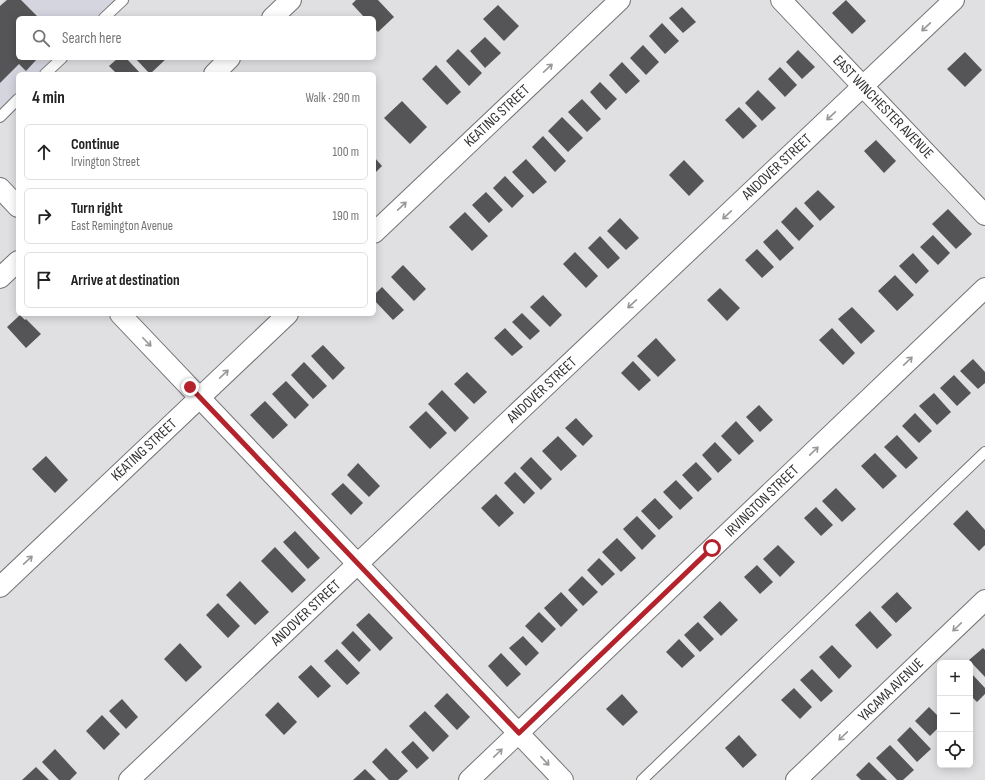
<!DOCTYPE html>
<html lang="en">
<head>
<meta charset="utf-8">
<style>
  :root { --surface:#fff; --page:#f2f2f2; --text:#222; --muted:#767676; --line:#e0e0e0 }
  body { margin:0; font-family:"Sofia Sans Condensed",sans-serif; background:var(--page); color:var(--text) }
  .controls { position:absolute; right:12px; bottom:12px; display:grid; overflow:hidden; border-radius:6px; box-shadow:0 2px 10px #0003 }
  .controls button { width:36px; height:36px; display:grid; place-items:center; padding:0; border:0; border-bottom:1px solid var(--line); background:var(--surface); color:var(--text); font:20px sans-serif }
  .stop { position:absolute; width:12px; height:12px; margin:-9px; border:3px solid #b4232c; border-radius:50%; background:#fff }
  .stop.end { background:#b4232c; border-color:#fff; box-shadow:0 1px 4px #0008 }
  .list { margin:0; padding:0; list-style:none }
  h2 { display:flex; justify-content:space-between; align-items:center; height:52px; margin:0; padding:0 16px; font-size:17px }
  h2 small { font-size:13px; font-weight:400; color:var(--muted) }
  .list li { display:grid; grid-template-columns:26px 1fr auto; gap:12px; align-items:center; box-sizing:border-box; height:56px; margin:0 8px 8px; padding:0 8px; border:1px solid var(--line); border-radius:6px }
  .list b { display:block; font-size:15px; white-space:nowrap }
  .list p { margin:0; font-size:13px; white-space:nowrap; color:var(--muted) }
  .list em { font-size:13px; font-style:normal; color:var(--muted) }
  .icon { flex:none; width:22px; height:22px; fill:none; stroke:currentColor; stroke-width:2; stroke-linecap:round; stroke-linejoin:round }
  .map { position:relative; flex:none; width:985px; height:780px; overflow:hidden }
  .search { position:absolute; background:var(--surface); box-shadow:0 2px 10px #0003; left:16px; top:16px; width:360px; height:44px; display:flex; align-items:center; gap:10px; box-sizing:border-box; padding:0 14px; border-radius:6px; color:var(--muted); font-size:15px }
  .panel { position:absolute; background:var(--surface); box-shadow:0 2px 10px #0003; left:16px; top:72px; width:360px; height:244px; border-radius:6px }
  .map>svg:first-child { display:block }
  .built { fill:#d4d5df }
  .building { fill:#555456 }
  .lines { fill:none; stroke-linecap:round; stroke-linejoin:round }
  .lane-casing { stroke:#737376; stroke-width:12 }
  .street-casing { stroke:#737376; stroke-width:22 }
  .lane { stroke:#fff; stroke-width:10 }
  .street { stroke:#fff; stroke-width:20 }
  .oneway { stroke:#989899 }
  .route { stroke:#b4232c; stroke-width:5 }
  .labels { text-anchor:middle; dominant-baseline:central; stroke-width:4; stroke-linejoin:round; paint-order:stroke }
  .street-label { font-size:15px; fill:#323233; stroke:#fff }
</style>
</head>
<body>
<div class="map">
<svg width="985" height="780" viewBox="0 0 985 780">
  <rect width="100%" height="100%" fill="#e0e0e3"/>
  <polygon class="built" points="5,0 118,0 99,18 18,18 18,58 57,58 40,74 18,74 18,95 0,112 0,5"/>
  <g class="building">
    <polygon points="7,0 21,0 39,18 18,18 18,58 36,58 37,59 26,71 19,64 0,83 0,6"/>
    <polygon points="356,0 378,0 394,17 378,32 374,28 374,18 365,18 352,4"/>
    <polygon points="846,0 866,21 852,34 832,13"/>
    <polygon points="498,5 519,26 504,41 483,19"/>
    <polygon points="682,7 696,22 683,33 669,18"/>
    <polygon points="662,23 679,41 665,54 649,36"/>
    <polygon points="485,37 501,53 485,68 470,51"/>
    <polygon points="643,45 659,62 646,75 630,58"/>
    <polygon points="458,49 482,73 469,86 446,61"/>
    <polygon points="798,50 815,67 802,79 786,62"/>
    <polygon points="965,52 982,70 965,87 947,69"/>
    <polygon points="118,58 126,58 141,74 117,74 109,66"/>
    <polygon points="135,58 167,58 150,74"/>
    <polygon points="622,62 640,81 626,94 609,75"/>
    <polygon points="436,65 461,92 447,105 422,79"/>
    <polygon points="780,67 797,85 785,97 768,79"/>
    <polygon points="600,82 617,99 606,110 590,92"/>
    <polygon points="758,90 776,108 762,121 745,103"/>
    <polygon points="582,99 601,119 587,132 568,112"/>
    <polygon points="402,101 427,127 410,144 384,118"/>
    <polygon points="739,107 757,126 743,139 725,120"/>
    <polygon points="562,117 583,138 568,152 548,131"/>
    <polygon points="543,136 566,161 555,172 532,147"/>
    <polygon points="876,140 896,161 884,173 864,151"/>
    <polygon points="374,157 382,166 374,174"/>
    <polygon points="526,159 547,182 533,194 512,172"/>
    <polygon points="684,160 704,181 689,196 669,175"/>
    <polygon points="505,176 524,196 512,208 493,188"/>
    <polygon points="818,190 835,207 820,221 804,203"/>
    <polygon points="486,192 503,210 489,223 472,205"/>
    <polygon points="796,207 814,226 799,241 781,222"/>
    <polygon points="948,209 972,234 956,249 932,224"/>
    <polygon points="465,212 488,236 472,251 449,227"/>
    <polygon points="620,218 639,238 626,250 607,231"/>
    <polygon points="777,229 794,248 780,261 763,242"/>
    <polygon points="933,235 950,253 938,265 920,247"/>
    <polygon points="600,236 620,258 608,269 588,248"/>
    <polygon points="757,249 774,267 762,278 745,260"/>
    <polygon points="575,252 598,276 586,288 563,264"/>
    <polygon points="913,253 929,271 916,284 899,266"/>
    <polygon points="403,265 426,289 414,301 391,277"/>
    <polygon points="895,275 914,295 897,311 878,291"/>
    <polygon points="382,287 404,310 393,320 374,300 374,295"/>
    <polygon points="720,288 740,308 727,321 707,300"/>
    <polygon points="543,295 562,315 550,327 530,307"/>
    <polygon points="852,307 875,331 861,344 838,319"/>
    <polygon points="522,313 540,331 530,340 512,322"/>
    <polygon points="20,315 25,320 26,319 41,334 26,348 7,327"/>
    <polygon points="505,328 523,347 512,356 494,338"/>
    <polygon points="832,328 855,353 843,365 819,340"/>
    <polygon points="656,338 676,360 658,377 637,356"/>
    <polygon points="323,345 345,368 333,380 311,356"/>
    <polygon points="973,359 985,372 985,383 978,389 960,371"/>
    <polygon points="633,361 651,380 639,391 621,373"/>
    <polygon points="304,362 327,386 313,399 291,375"/>
    <polygon points="467,372 487,392 474,404 454,384"/>
    <polygon points="954,375 971,393 957,406 940,388"/>
    <polygon points="286,381 309,405 295,419 272,394"/>
    <polygon points="442,390 469,418 455,432 428,404"/>
    <polygon points="934,393 951,412 937,425 919,406"/>
    <polygon points="265,401 288,425 273,439 250,415"/>
    <polygon points="759,405 773,420 760,432 746,417"/>
    <polygon points="426,411 447,433 430,449 409,427"/>
    <polygon points="915,413 932,431 919,443 902,426"/>
    <polygon points="576,418 593,436 583,446 565,428"/>
    <polygon points="736,421 754,441 739,455 721,436"/>
    <polygon points="897,435 918,458 906,469 884,447"/>
    <polygon points="558,436 577,456 561,471 542,451"/>
    <polygon points="715,442 732,460 718,473 702,455"/>
    <polygon points="875,453 897,476 883,489 861,466"/>
    <polygon points="46,456 68,480 55,493 32,469"/>
    <polygon points="531,457 552,479 541,490 520,468"/>
    <polygon points="696,462 712,479 698,492 682,475"/>
    <polygon points="358,463 380,486 369,497 347,475"/>
    <polygon points="515,472 535,493 524,504 504,483"/>
    <polygon points="676,480 693,498 680,510 663,492"/>
    <polygon points="343,483 363,503 351,515 331,494"/>
    <polygon points="836,488 856,509 842,522 822,501"/>
    <polygon points="496,494 514,513 499,527 481,508"/>
    <polygon points="655,498 673,517 659,530 641,511"/>
    <polygon points="816,507 833,525 821,536 804,518"/>
    <polygon points="967,510 985,530 985,545 979,551 953,524"/>
    <polygon points="637,516 656,536 642,550 623,529"/>
    <polygon points="295,531 320,558 308,569 283,542"/>
    <polygon points="617,538 636,558 621,572 602,552"/>
    <polygon points="778,545 795,562 780,577 763,559"/>
    <polygon points="275,547 306,580 292,593 261,561"/>
    <polygon points="599,558 615,574 602,586 587,570"/>
    <polygon points="757,565 773,582 760,594 744,577"/>
    <polygon points="582,576 598,592 583,606 568,590"/>
    <polygon points="240,581 269,612 255,625 226,595"/>
    <polygon points="561,592 578,610 561,627 544,608"/>
    <polygon points="897,592 912,608 896,623 881,607"/>
    <polygon points="720,601 738,620 721,636 703,617"/>
    <polygon points="218,603 240,626 228,638 206,615"/>
    <polygon points="870,611 892,635 877,649 855,625"/>
    <polygon points="539,612 556,629 542,643 525,626"/>
    <polygon points="369,613 393,638 380,651 356,625"/>
    <polygon points="698,622 714,639 700,652 684,635"/>
    <polygon points="353,631 371,650 359,662 341,643"/>
    <polygon points="523,636 539,653 526,666 509,648"/>
    <polygon points="679,639 695,656 682,668 666,652"/>
    <polygon points="180,643 202,667 186,682 164,659"/>
    <polygon points="832,645 852,666 839,679 819,657"/>
    <polygon points="983,648 985,650 985,677 969,660"/>
    <polygon points="337,649 360,673 347,685 324,661"/>
    <polygon points="501,653 521,674 507,687 488,666"/>
    <polygon points="311,665 331,686 318,698 298,677"/>
    <polygon points="812,669 833,691 821,702 800,680"/>
    <polygon points="970,672 985,688 985,694 977,702 970,695"/>
    <polygon points="794,688 812,707 800,719 781,700"/>
    <polygon points="447,693 470,717 457,730 434,706"/>
    <polygon points="622,694 638,712 623,726 606,709"/>
    <polygon points="122,699 138,717 126,729 109,711"/>
    <polygon points="278,702 297,722 284,735 265,715"/>
    <polygon points="929,707 940,718 940,726 930,736 915,721"/>
    <polygon points="425,711 449,736 433,752 409,726"/>
    <polygon points="102,715 120,734 104,750 86,731"/>
    <polygon points="910,727 931,749 917,762 897,740"/>
    <polygon points="739,735 757,755 743,768 725,748"/>
    <polygon points="413,741 429,758 417,769 401,752"/>
    <polygon points="890,745 914,770 903,780 897,780 876,758"/>
    <polygon points="386,748 408,771 398,780 389,780 372,762"/>
    <polygon points="55,749 77,773 70,780 59,780 42,762"/>
    <polygon points="869,762 887,780 861,780 856,775"/>
    <polygon points="36,767 49,780 22,780"/>
    <polygon points="365,769 376,780 353,780"/>
  </g>
  <g class="lines">
    <defs>
      <g id="lane">
        <polyline points="104,18 123,0"/>
        <polyline points="45,74 62,58"/>
        <polyline points="0,117 18,99"/>
        <polyline points="642,780 985,452"/>
      </g>
      <g id="street">
        <polyline points="781,0 985,215"/>
        <polyline points="272,18 291,0"/>
        <polyline points="214,74 230,58"/>
        <polyline points="0,188 18,207"/>
        <polyline points="374,233 620,0"/>
        <polyline points="0,278 18,261"/>
        <polyline points="120,314 563,780"/>
        <polyline points="0,587 288,314"/>
        <polyline points="129,780 954,0"/>
        <polyline points="469,780 985,288"/>
        <polyline points="796,780 985,600"/>
      </g>
    </defs>
    <use href="#lane" class="lane-casing"/>
    <use href="#street" class="street-casing"/>
    <use href="#lane" class="lane"/>
    <use href="#street" class="street"/>
  </g>
  <defs><path id="oneway-shaft" d="M-6 0H5M1.5-3L5.5 0L1.5 3" fill="none" stroke-width="1.6" stroke-linecap="round" stroke-linejoin="round"/></defs>
  <g class="oneway">
    <use href="#oneway-shaft" transform="translate(926 27) rotate(137)"/>
    <use href="#oneway-shaft" transform="translate(548 68) rotate(-43)"/>
    <use href="#oneway-shaft" transform="translate(831 116) rotate(137)"/>
    <use href="#oneway-shaft" transform="translate(402 206) rotate(-43)"/>
    <use href="#oneway-shaft" transform="translate(727 215) rotate(137)"/>
    <use href="#oneway-shaft" transform="translate(632 304) rotate(137)"/>
    <use href="#oneway-shaft" transform="translate(147 342) rotate(46)"/>
    <use href="#oneway-shaft" transform="translate(908 361) rotate(-44)"/>
    <use href="#oneway-shaft" transform="translate(224 374) rotate(-43)"/>
    <use href="#oneway-shaft" transform="translate(814 451) rotate(-44)"/>
    <use href="#oneway-shaft" transform="translate(28 560) rotate(-43)"/>
    <use href="#oneway-shaft" transform="translate(957 627) rotate(136)"/>
    <use href="#oneway-shaft" transform="translate(843 736) rotate(136)"/>
    <use href="#oneway-shaft" transform="translate(498 753) rotate(-44)"/>
    <use href="#oneway-shaft" transform="translate(545 761) rotate(47)"/>
  </g>
  <g class="lines">
    <polyline class="route" points="190,387 519,733 712,548"/>
  </g>
  <g class="labels">
    <g class="street-label">
      <text transform="translate(883 107) rotate(46)">EAST WINCHESTER AVENUE</text>
      <text transform="translate(497 116) rotate(-43)">KEATING STREET</text>
      <text transform="translate(777 167) rotate(-43)">ANDOVER STREET</text>
      <text transform="translate(542 390) rotate(-43)">ANDOVER STREET</text>
      <text transform="translate(144 450) rotate(-43)">KEATING STREET</text>
      <text transform="translate(762 501) rotate(-44)">IRVINGTON STREET</text>
      <text transform="translate(306 613) rotate(-43)">ANDOVER STREET</text>
      <text transform="translate(891 690) rotate(-44)">YACAMA AVENUE</text>
    </g>
  </g>
</svg>
<div class="controls">
<button>+</button>
<button>−</button>
<button><svg class="icon" aria-label="locate" viewBox="0 0 24 24"><circle cx="12" cy="12" r="6"/><path d="M12 2v4M12 18v4M2 12h4M18 12h4"/></svg></button>
</div>
<div class="stop" style="left:712px;top:548px"></div>
<div class="stop end" style="left:190px;top:387px"></div>
<div class="search"><svg class="icon" aria-label="search" viewBox="0 0 24 24"><circle cx="10" cy="10" r="6"/><path d="M15 15l6 6"/></svg>Search here</div>
<section class="panel">
<h2>4 min<small>Walk · 290 m</small></h2>
<ul class="list">
<li><svg class="icon" aria-label="ahead" viewBox="0 0 24 24"><path d="M12 20V5M6 11l6-6 6 6"/></svg><div><b>Continue</b><p>Irvington Street</p></div><em>100 m</em></li>
<li><svg class="icon" aria-label="right" viewBox="0 0 24 24"><path d="M7 20v-9h11M14 6l5 5-5 5"/></svg><div><b>Turn right</b><p>East Remington Avenue</p></div><em>190 m</em></li>
<li><svg class="icon" aria-label="arrive" viewBox="0 0 24 24"><path d="M6 21V4h12l-3 4 3 4H6"/></svg><div><b>Arrive at destination</b></div></li>
</ul>
</section>
</div>
</body>
</html>
